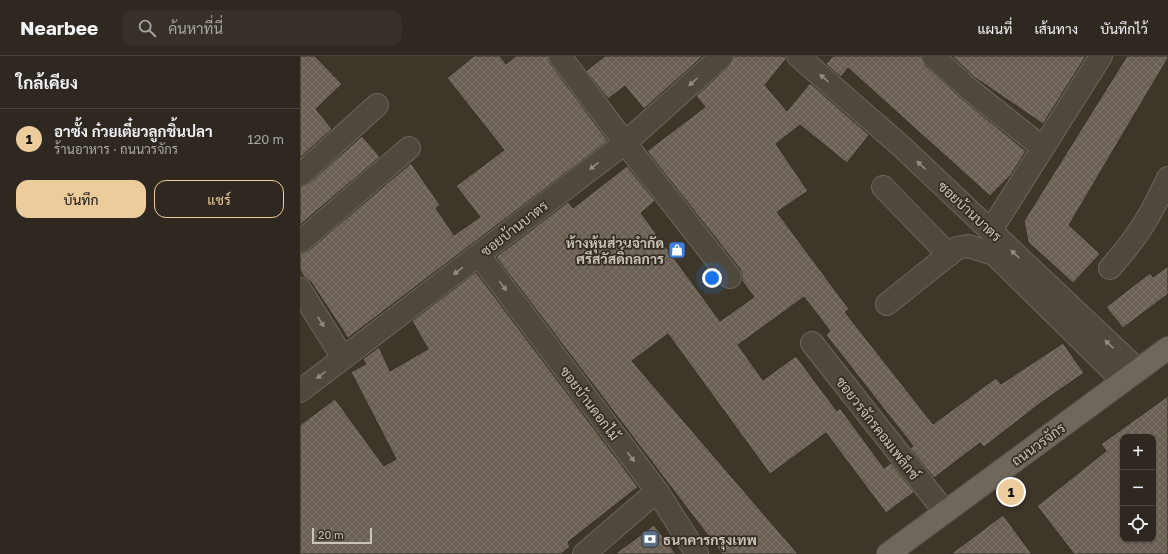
<!DOCTYPE html>
<html lang="th">
<head>
<meta charset="utf-8">
<style>
  :root { --surface:#2f2820; --page:#373029; --text:#f1f3f6; --muted:#a7a6a5; --line:#4a443e; --accent:#edcc9c }
  body { margin:0; font-family:"Golos Text",Sarabun,sans-serif; background:var(--page); color:var(--text) }
  .controls { position:absolute; right:12px; bottom:12px; display:grid; overflow:hidden; border-radius:8px; box-shadow:0 1px 3px #0004 }
  .controls button { width:36px; height:36px; display:grid; place-items:center; padding:0; border:0; border-bottom:1px solid var(--line); background:var(--surface); color:var(--text); font:20px sans-serif }
  .scale { position:absolute; left:12px; bottom:10px; width:60px; box-sizing:border-box; padding-left:4px; border:2px solid #cac3ba; border-top:0; font-size:11px; line-height:14px; white-space:nowrap; color:#cac3ba; -webkit-text-stroke:3px #352d22; paint-order:stroke }
  .you { position:absolute; left:412px; top:222px; width:14px; height:14px; margin:-10px; border:3px solid #fff; border-radius:50%; background:#1a73e8; box-shadow:0 0 0 6px #1a73e833 }
  .badge { display:grid; place-items:center; width:26px; height:26px; border-radius:50%; background:var(--accent); color:#111; font-size:13px; font-weight:700 }
  .pin { position:absolute; translate:-50% -50%; border:2px solid #fff; box-shadow:0 1px 4px #0006 }
  .list { margin:0; padding:0; list-style:none }
  h2 { display:flex; justify-content:space-between; align-items:center; height:52px; margin:0; padding:0 16px; font-size:17px }
  h2 small { font-size:13px; font-weight:400; color:var(--muted) }
  .list li { display:grid; grid-template-columns:26px 1fr auto; gap:12px; align-items:center; box-sizing:border-box; height:60px; padding:0 16px; border-top:1px solid var(--line) }
  .list b { display:block; font-size:15px; white-space:nowrap }
  .list p { margin:0; font-size:13px; white-space:nowrap; color:var(--muted) }
  .list em { font-size:13px; font-style:normal; color:var(--muted) }
  .actions { display:flex; gap:8px; padding:12px 16px }
  .actions a { flex:1; padding:9px 0; border:1px solid var(--accent); border-radius:12px; text-align:center; font-size:14px; color:var(--accent) }
  .actions .main { background:var(--accent); color:#111 }
  .icon { flex:none; width:22px; height:22px; fill:none; stroke:currentColor; stroke-width:2; stroke-linecap:round; stroke-linejoin:round }
  .map { position:relative; flex:none; width:868px; height:498px; overflow:hidden }
  header { display:flex; align-items:center; gap:24px; box-sizing:border-box; height:56px; padding:0 20px; background:var(--surface); border-bottom:1px solid var(--line) }
  header strong { font-size:19px }
  nav { display:flex; gap:22px; margin-inline-start:auto; font-size:14px }
  .search { width:280px; height:36px; background:var(--page); display:flex; align-items:center; gap:10px; box-sizing:border-box; padding:0 14px; border-radius:12px; color:var(--muted); font-size:15px }
  main { display:flex }
  aside { flex:1; background:var(--surface) }
  .map>svg:first-child { display:block }
  .building { fill:url(#building-cross-hatch); stroke:#372f24; fill-rule:evenodd }
  .lines { fill:none; stroke-linecap:round; stroke-linejoin:round }
  .minor-casing { stroke:#6d665b; stroke-width:24 }
  .major-casing { stroke:#5c544a; stroke-width:24 }
  .minor { stroke:#4f483d; stroke-width:22 }
  .major { stroke:#6f675c; stroke-width:22 }
  .oneway { fill:#938c82 }
  .labels { text-anchor:middle; dominant-baseline:central; stroke-width:3.5; stroke-linejoin:round; paint-order:stroke }
  .street-label { font-size:14px; fill:#cac3ba; stroke:#352d22 }
  .poi-label { font-size:14px; font-weight:bold; fill:#cac3ba; stroke:#352d22; text-anchor:end }
</style>
</head>
<body>
<header>
<strong>Nearbee</strong>
<div class="search"><svg class="icon" aria-label="search" viewBox="0 0 24 24"><circle cx="10" cy="10" r="6"/><path d="M15 15l6 6"/></svg>ค้นหาที่นี่</div>
<nav><a>แผนที่</a><a>เส้นทาง</a><a>บันทึกไว้</a></nav>
</header>
<main>
<aside>
<h2>ใกล้เคียง<small></small></h2>
<ul class="list">
<li><span class="badge">1</span><div><b>อาซั้ง ก๋วยเตี๋ยวลูกชิ้นปลา</b><p>ร้านอาหาร · ถนนวรจักร</p></div><em>120 m</em></li>
</ul>
<div class="actions"><a class="main">บันทึก</a><a>แชร์</a></div>
</aside>
<div class="map">
<svg width="868" height="498" viewBox="0 0 868 498">
  <defs>
    <pattern id="building-cross-hatch" width="8" height="8" patternUnits="userSpaceOnUse"><rect width="8" height="8" fill="#6a6053"/><path d="M0 0l8 8M0 8l8-8" fill="none" stroke="#7e756a"/></pattern>
  </defs>
  <rect width="100%" height="100%" fill="#3f362a"/>
  <g class="building">
    <polygon points="0,0 15,0 42,28 16,53 32,73 0,102"/>
    <polygon points="174,0 200,0 206,8 216,0 248,0 250,7 308,85 48,282 11,226 4,221 0,214 0,198 8,195 111,107 140,149 136,152 154,179 180,161 156,130 204,94 147,22"/>
    <polygon points="305,0 403,0 344,53 325,30 308,43 286,15"/>
    <polygon points="434,0 486,0 486,3 465,29 487,55 510,27 569,79 547,107 500,69 476,88 508,135 477,156 549,253 545,256 633,368 696,322 701,328 763,287 784,317 742,346 684,391 680,387 634,422 610,392 613,390 526,279 530,275 504,241 438,289 463,324 496,300 537,355 540,352 584,412 591,407 614,436 586,457 526,377 470,418 368,278 332,305 498,498 422,498 196,201 268,146 273,152 327,110 355,145 341,157 420,265 454,241 442,225 442,219 440,213 347,95 405,51 396,40 430,9"/>
    <polygon points="533,0 621,0 625,9 661,42 726,95 711,119 690,140 548,12 541,21 526,8"/>
    <polygon points="652,0 786,0 743,68 674,21"/>
    <polygon points="827,0 868,0 868,2 769,169 800,198 773,227 728,186 724,165"/>
    <polygon points="62,80 80,101 0,169 0,131 8,128"/>
    <polygon points="868,210 868,238 823,272 806,251 850,217 853,221"/>
    <polygon points="176,216 338,431 268,486 270,491 261,498 0,498 0,369 35,343 84,410 96,403 51,316 66,308 63,303 79,291 90,315 128,293 112,265"/>
    <path d="M868 340V498H774L737 450 806 395 801 388ZM823 381H853V483H823Z"/>
    <polygon points="703,459 732,498 651,498"/>
    <polygon points="354,469 376,498 315,498"/>
  </g>
  <g class="lines">
    <defs>
      <g id="minor">
        <polyline points="260,0 325,87 430,221"/>
        <polyline points="498,0 602,91 838,314"/>
        <polyline points="633,0 669,33 743,92"/>
        <polyline points="0,119 77,49"/>
        <polyline points="583,131 649,199"/>
        <polyline points="691,174 801,0"/>
        <polyline points="0,186 109,92"/>
        <polyline points="179,199 357,435 397,498"/>
        <path d="M810 212C837 182 851 159 868 122"/>
        <polyline points="0,233 43,302"/>
        <polyline points="587,248 657,192 668,190 694,198 823,325"/>
        <polyline points="512,287 645,456"/>
        <polyline points="0,335 325,87 422,0"/>
        <polyline points="284,498 357,435"/>
      </g>
      <polyline id="major" points="588,498 868,292"/>
    </defs>
    <use href="#minor" class="minor-casing"/>
    <use href="#major" class="major-casing"/>
    <use href="#minor" class="minor"/>
    <use href="#major" class="major"/>
  </g>
  <defs><path id="oneway-solid" d="M-6-.8H1V-3.2L6.5 0L1 3.2V.8H-6Z"/></defs>
  <g class="oneway">
    <use href="#oneway-solid" transform="translate(524 22) rotate(-139)"/>
    <use href="#oneway-solid" transform="translate(393 26) rotate(138)"/>
    <use href="#oneway-solid" transform="translate(621 109) rotate(-137)"/>
    <use href="#oneway-solid" transform="translate(294 110) rotate(143)"/>
    <use href="#oneway-solid" transform="translate(715 198) rotate(-136)"/>
    <use href="#oneway-solid" transform="translate(158 215) rotate(143)"/>
    <use href="#oneway-solid" transform="translate(203 230) rotate(53)"/>
    <use href="#oneway-solid" transform="translate(21 266) rotate(58)"/>
    <use href="#oneway-solid" transform="translate(809 288) rotate(-137)"/>
    <use href="#oneway-solid" transform="translate(21 319) rotate(142)"/>
    <use href="#oneway-solid" transform="translate(331 401) rotate(53)"/>
  </g>
  <defs>
    <symbol id="shop-square" viewBox="-11 -11 22 22"><rect x="-9" y="-9" width="18" height="18" rx="4" fill="#3f7fe0" stroke="#352d22"/><path d="M-5-2.5h2.3a2.7 3.5 0 0 1 5.4 0H5L5.5 6h-11ZM-1.5-2.5h3a1.5 2.3 0 0 0-3 0Z" fill="#fff"/></symbol>
    <symbol id="bank-square" viewBox="-11 -11 22 22"><rect x="-9" y="-9" width="18" height="18" rx="4" fill="#5c6f8a" stroke="#352d22"/><path d="M-6-4H6V4H-6ZM0-2.3a2.3 2.3 0 1 0 0 4.6a2.3 2.3 0 1 0 0-4.6Z" fill="#fff"/></symbol>
  </defs>
  <g fill-rule="evenodd">
    <use href="#shop-square" x="367" y="184" width="20" height="20"/>
    <use href="#bank-square" x="340" y="473" width="20" height="20"/>
  </g>
  <g class="labels">
    <g class="street-label">
      <text transform="translate(670 155) rotate(43)">ซอยบ้านบาตร</text>
      <text transform="translate(214 172) rotate(-38)">ซอยบ้านบาตร</text>
      <text transform="translate(290 347) rotate(53)">ซอยบ้านดอกไม้</text>
      <text transform="translate(578 372) rotate(52)">ซอยวรจักรคอมเพล็กซ์</text>
      <text transform="translate(738 388) rotate(-36)">ถนนวรจักร</text>
    </g>
    <g class="poi-label">
      <text x="364" y="186">ห้างหุ้นส่วนจำกัด<tspan x="364" dy="16">ศรีสวัสดิ์กลการ</tspan></text>
      <text x="363" y="483" text-anchor="start">ธนาคารกรุงเทพ</text>
    </g>
  </g>
</svg>
<div class="controls">
<button>+</button>
<button>−</button>
<button><svg class="icon" aria-label="locate" viewBox="0 0 24 24"><circle cx="12" cy="12" r="6"/><path d="M12 2v4M12 18v4M2 12h4M18 12h4"/></svg></button>
</div>
<div class="scale">20 m</div>
<div class="you"></div>
<div class="pin badge" style="left:711px;top:436px">1</div>
</div>
</main>
</body>
</html>
